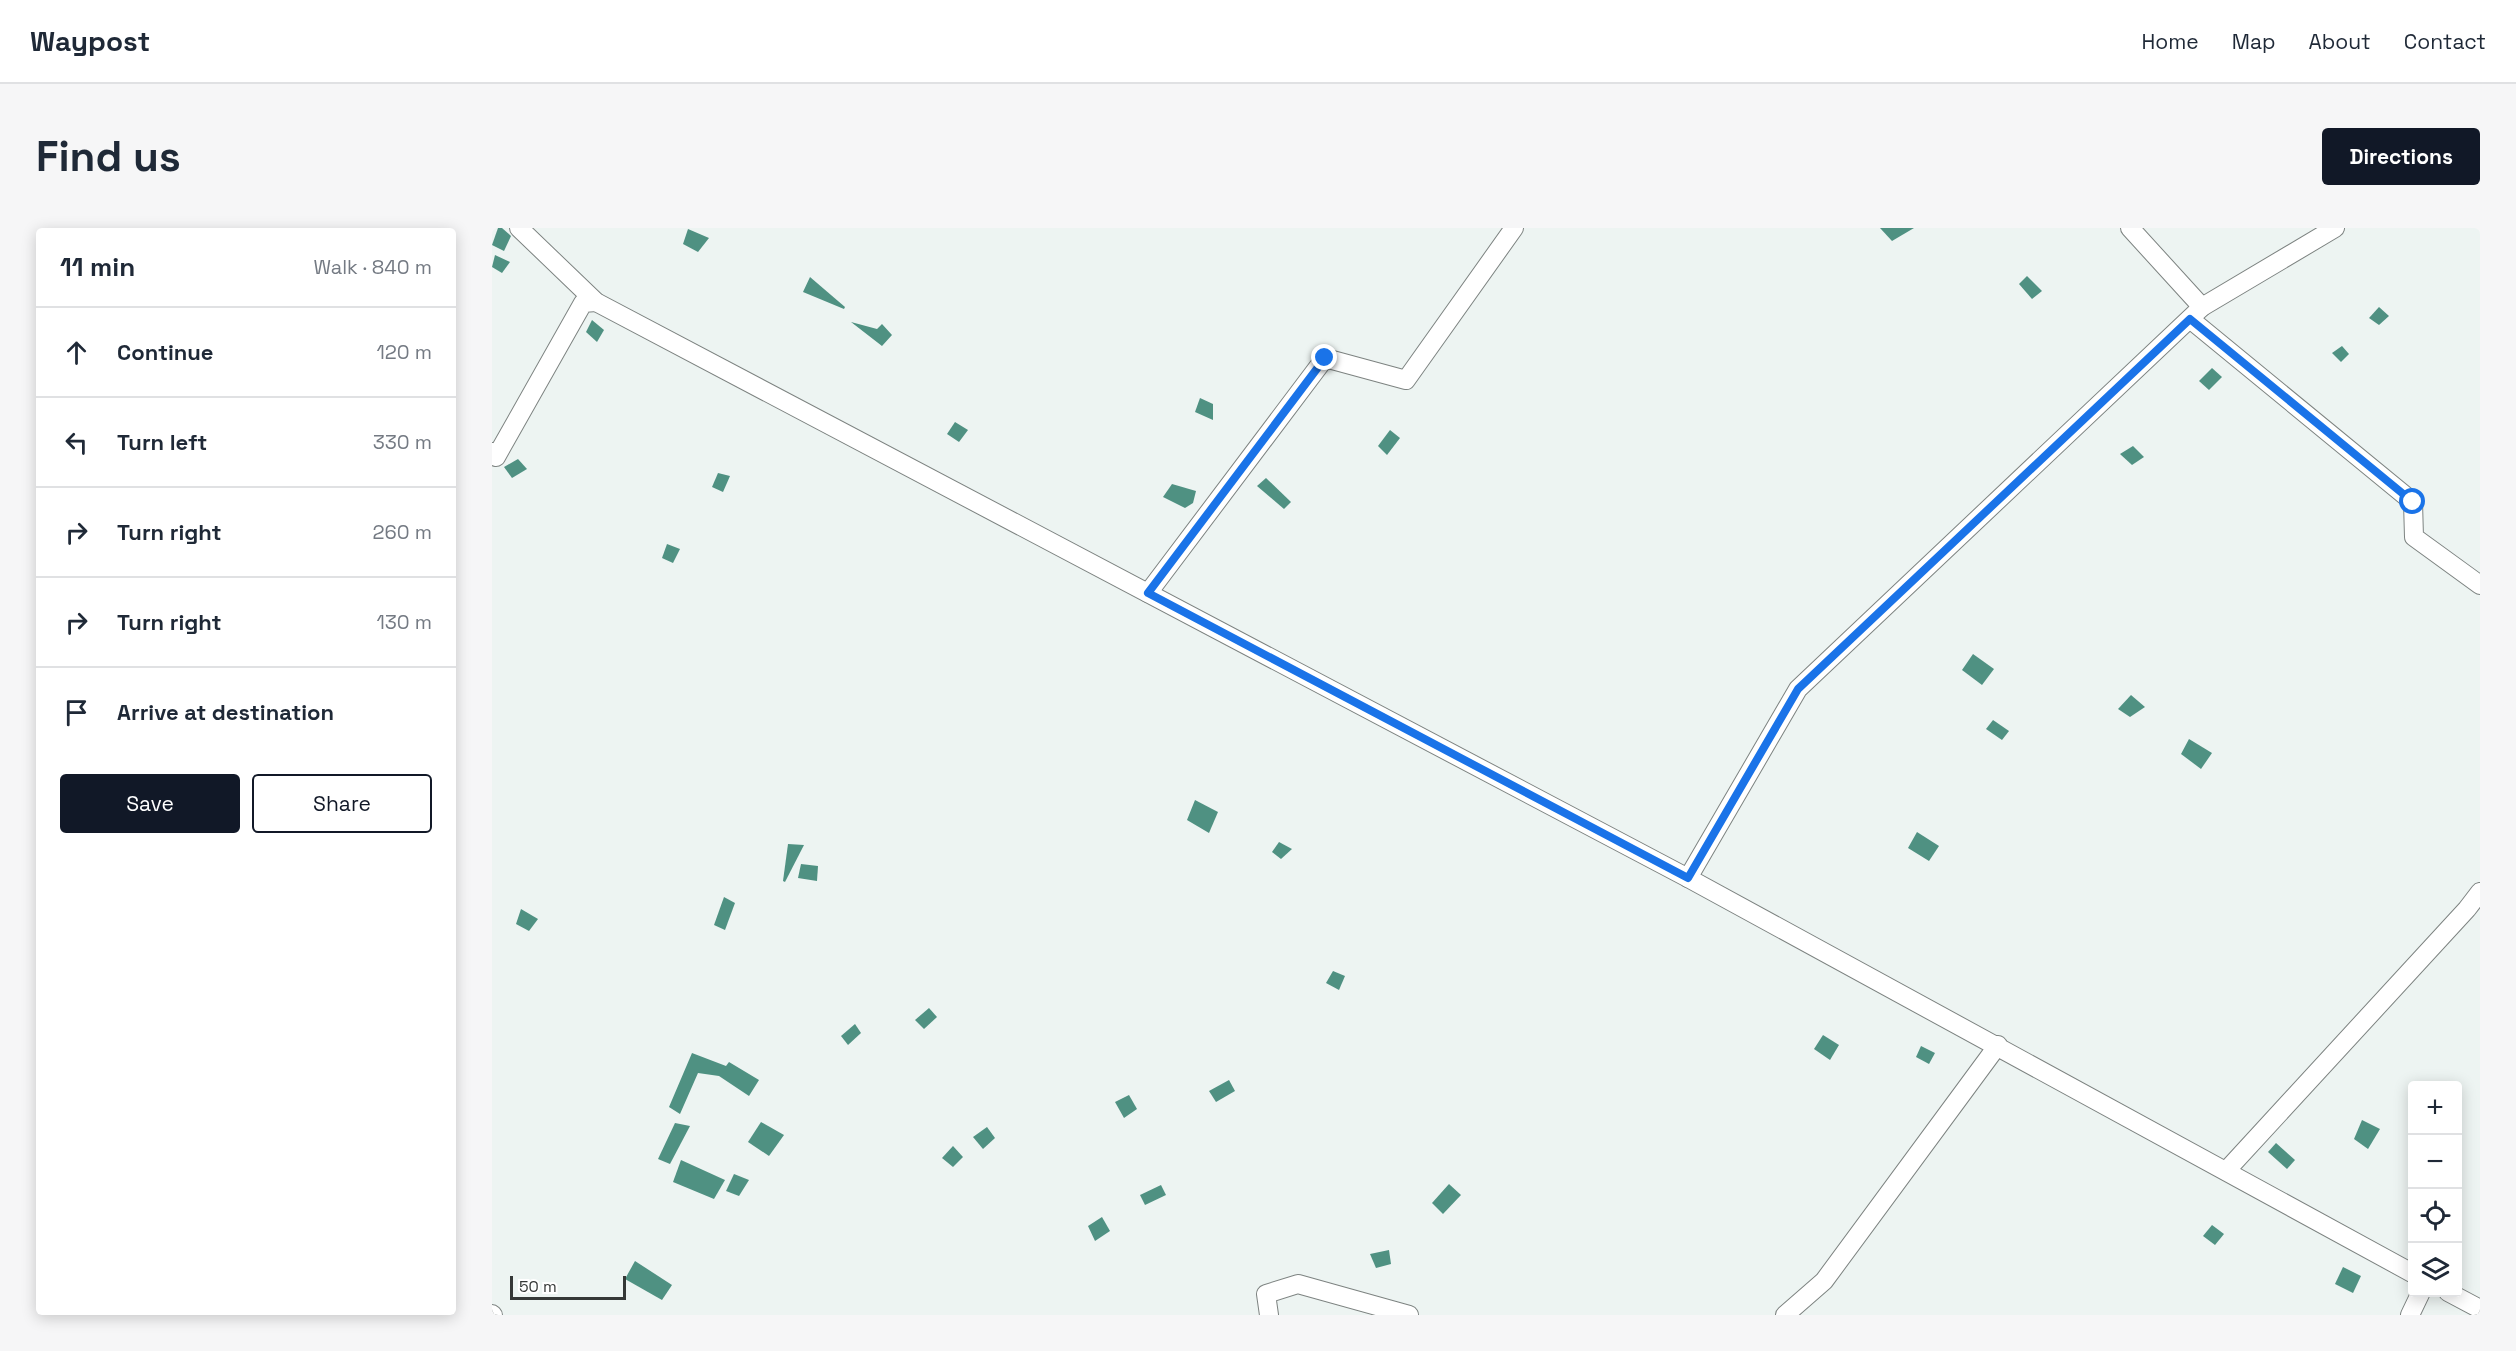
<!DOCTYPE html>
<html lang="en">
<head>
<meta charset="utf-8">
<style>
  :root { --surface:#fff; --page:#f6f6f7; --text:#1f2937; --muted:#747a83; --line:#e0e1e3; --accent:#111827 }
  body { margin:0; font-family:"Space Grotesk",sans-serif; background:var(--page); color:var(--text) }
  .controls { position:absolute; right:18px; bottom:18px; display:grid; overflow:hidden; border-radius:6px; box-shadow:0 3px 15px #0003 }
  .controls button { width:54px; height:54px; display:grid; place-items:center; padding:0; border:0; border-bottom:2px solid var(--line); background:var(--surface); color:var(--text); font:30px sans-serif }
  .scale { position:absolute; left:18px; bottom:15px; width:116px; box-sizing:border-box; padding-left:6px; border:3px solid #353837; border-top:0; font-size:16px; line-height:21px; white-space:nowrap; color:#353837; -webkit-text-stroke:4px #fff; paint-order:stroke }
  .stop { position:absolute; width:18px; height:18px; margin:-14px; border:4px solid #1a73e8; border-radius:50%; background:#fff }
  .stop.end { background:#1a73e8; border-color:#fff; box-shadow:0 2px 6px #0008 }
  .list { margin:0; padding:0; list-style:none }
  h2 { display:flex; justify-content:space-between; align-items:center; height:78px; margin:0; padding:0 24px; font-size:26px }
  h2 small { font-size:20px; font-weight:400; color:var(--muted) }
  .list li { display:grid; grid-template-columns:39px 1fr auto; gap:18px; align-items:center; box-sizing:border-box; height:90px; padding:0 24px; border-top:2px solid var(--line) }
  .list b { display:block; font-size:22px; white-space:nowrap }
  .list em { font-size:20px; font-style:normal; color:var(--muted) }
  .actions { display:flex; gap:12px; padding:18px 24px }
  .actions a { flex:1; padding:14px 0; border:2px solid var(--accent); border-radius:6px; text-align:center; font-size:21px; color:var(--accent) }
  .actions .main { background:var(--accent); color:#fff }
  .icon { flex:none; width:33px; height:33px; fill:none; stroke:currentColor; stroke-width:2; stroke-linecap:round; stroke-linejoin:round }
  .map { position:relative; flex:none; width:1988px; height:1087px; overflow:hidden; border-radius:6px }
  header { display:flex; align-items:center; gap:36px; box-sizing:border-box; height:84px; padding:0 30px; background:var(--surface); border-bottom:2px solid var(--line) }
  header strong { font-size:28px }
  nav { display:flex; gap:33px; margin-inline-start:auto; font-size:21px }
  .intro { display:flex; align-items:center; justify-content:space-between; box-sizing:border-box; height:144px; padding:0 36px }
  h1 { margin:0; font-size:42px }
  .button { padding:15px 27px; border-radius:6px; background:var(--accent); color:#fff; font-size:21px; font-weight:700 }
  main { display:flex; gap:36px; padding:0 36px }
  aside { flex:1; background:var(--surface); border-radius:6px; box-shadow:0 3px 15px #0003 }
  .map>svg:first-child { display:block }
  .building { fill:#4f9182 }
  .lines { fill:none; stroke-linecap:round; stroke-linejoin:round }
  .street-casing { stroke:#7d8381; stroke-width:20 }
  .street { stroke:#fff; stroke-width:18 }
  .route { stroke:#1a73e8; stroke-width:8 }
</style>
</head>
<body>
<header>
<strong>Waypost</strong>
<nav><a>Home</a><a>Map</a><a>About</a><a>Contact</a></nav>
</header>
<div class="intro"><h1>Find us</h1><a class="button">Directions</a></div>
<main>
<aside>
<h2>11 min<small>Walk · 840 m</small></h2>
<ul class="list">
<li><svg class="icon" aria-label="ahead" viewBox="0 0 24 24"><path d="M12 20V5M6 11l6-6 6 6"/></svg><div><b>Continue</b></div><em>120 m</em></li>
<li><svg class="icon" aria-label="left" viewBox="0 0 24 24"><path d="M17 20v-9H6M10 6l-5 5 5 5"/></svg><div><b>Turn left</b></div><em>330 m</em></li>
<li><svg class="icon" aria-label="right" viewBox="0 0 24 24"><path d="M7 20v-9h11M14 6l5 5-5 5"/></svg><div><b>Turn right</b></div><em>260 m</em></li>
<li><svg class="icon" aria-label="right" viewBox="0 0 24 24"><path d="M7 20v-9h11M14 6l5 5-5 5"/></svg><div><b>Turn right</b></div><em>130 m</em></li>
<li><svg class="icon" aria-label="arrive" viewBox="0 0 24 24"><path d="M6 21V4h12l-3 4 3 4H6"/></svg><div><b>Arrive at destination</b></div></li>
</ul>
<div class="actions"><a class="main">Save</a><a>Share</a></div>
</aside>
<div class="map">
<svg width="1988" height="1087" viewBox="0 0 1988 1087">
  <rect width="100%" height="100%" fill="#edf4f2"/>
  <g class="building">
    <polygon points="6,0 10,0 19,8 12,23 0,17"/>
    <polygon points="1388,0 1422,0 1400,13"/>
    <polygon points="196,1 217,10 206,24 191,16"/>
    <polygon points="3,27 18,34 10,45 0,39"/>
    <polygon points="1535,48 1550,63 1540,71 1527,56"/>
    <polygon points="318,49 353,79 352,81 311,64"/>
    <polygon points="1887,79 1897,88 1887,97 1877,90"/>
    <polygon points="100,92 112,102 105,114 94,104"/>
    <polygon points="359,94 385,101 390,96 400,107 390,118"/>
    <polygon points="1850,118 1857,126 1849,134 1840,125"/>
    <polygon points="1720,140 1730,149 1717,162 1707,153"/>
    <polygon points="708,170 721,176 721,192 703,184"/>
    <polygon points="463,194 476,202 467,214 455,206"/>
    <polygon points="898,202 908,210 895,227 886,218"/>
    <polygon points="1641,218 1652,229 1640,237 1628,226"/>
    <polygon points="26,231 35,241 20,250 12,239"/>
    <polygon points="226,245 238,248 231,264 220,259"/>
    <polygon points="774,250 799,274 792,281 765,258"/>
    <polygon points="680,256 704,263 701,275 693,280 671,269"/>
    <polygon points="175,316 188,321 181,335 170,330"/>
    <polygon points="1481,426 1502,441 1490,457 1470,442"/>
    <polygon points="1639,467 1653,479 1638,489 1626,481"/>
    <polygon points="1501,492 1517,503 1510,512 1494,501"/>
    <polygon points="1697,511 1720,525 1709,541 1689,526"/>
    <polygon points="703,572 726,584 717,605 695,592"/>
    <polygon points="1425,604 1447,618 1437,633 1416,620"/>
    <polygon points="787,614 800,621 789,631 780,624"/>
    <polygon points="296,616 312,617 293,654 291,653"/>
    <polygon points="309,636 326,638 325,653 306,650"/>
    <polygon points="232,669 243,675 233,702 222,697"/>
    <polygon points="29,681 46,691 37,703 24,696"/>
    <polygon points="841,743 853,748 847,762 834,755"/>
    <polygon points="437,780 445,789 432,801 423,792"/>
    <polygon points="363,796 369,805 356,817 349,808"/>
    <polygon points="1331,807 1347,817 1338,832 1322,821"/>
    <polygon points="1429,818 1443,825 1437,836 1424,829"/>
    <polygon points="200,825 234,838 237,834 267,852 257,868 227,848 206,845 188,886 177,879"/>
    <polygon points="737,852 743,863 724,874 717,863"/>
    <polygon points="637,867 645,881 632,890 623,874"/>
    <polygon points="1870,892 1888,901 1876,921 1862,911"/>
    <polygon points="269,894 292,907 277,928 256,914"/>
    <polygon points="183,895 198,898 178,936 166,931"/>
    <polygon points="495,899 503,910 491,921 481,909"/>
    <polygon points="1784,915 1803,932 1795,941 1776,924"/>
    <polygon points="461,918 471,929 461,939 450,930"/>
    <polygon points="189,932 233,952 222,971 181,954"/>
    <polygon points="242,946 257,952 247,968 234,963"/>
    <polygon points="957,956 969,967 951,986 940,975"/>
    <polygon points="669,957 674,967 653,977 648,967"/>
    <polygon points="610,989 618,1003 603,1013 596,998"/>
    <polygon points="1720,997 1732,1006 1723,1017 1711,1008"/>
    <polygon points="897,1022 899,1036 884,1040 878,1026"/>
    <polygon points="143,1033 180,1057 170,1072 133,1051"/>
    <polygon points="1851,1039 1869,1048 1861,1065 1843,1056"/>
  </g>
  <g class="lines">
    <defs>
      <g id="street">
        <polyline points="27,0 104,74 1196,650 1920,1045"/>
        <polyline points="1638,0 1710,79"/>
        <polyline points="1698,91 1921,274 1922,309 1988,357"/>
        <polyline points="0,224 4,229 91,75 104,74"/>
        <polyline points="656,365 833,130 914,152 1022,0"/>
        <polyline points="1196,650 1306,461 1710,79 1843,0"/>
        <polyline points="1734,943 1975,681 1988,664"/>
        <polyline points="1956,1064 1988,1081"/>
        <polyline points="0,1086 1,1087"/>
        <polyline points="777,1087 774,1066 806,1056 917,1087"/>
        <polyline points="1293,1087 1332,1053 1506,817"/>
        <polyline points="1918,1087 1929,1064"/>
      </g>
    </defs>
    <use href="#street" class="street-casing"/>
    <use href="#street" class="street"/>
  </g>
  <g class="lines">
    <polyline class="route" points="833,130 656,365 1196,650 1306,461 1698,91 1921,274"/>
  </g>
</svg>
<div class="controls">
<button>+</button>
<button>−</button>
<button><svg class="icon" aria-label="locate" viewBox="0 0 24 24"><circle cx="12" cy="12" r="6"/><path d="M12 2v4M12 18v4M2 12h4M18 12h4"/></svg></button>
<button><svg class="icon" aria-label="layers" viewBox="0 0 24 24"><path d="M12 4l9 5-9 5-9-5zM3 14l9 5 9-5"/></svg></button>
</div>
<div class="scale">50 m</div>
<div class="stop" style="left:1921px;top:274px"></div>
<div class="stop end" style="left:833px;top:130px"></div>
</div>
</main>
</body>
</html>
